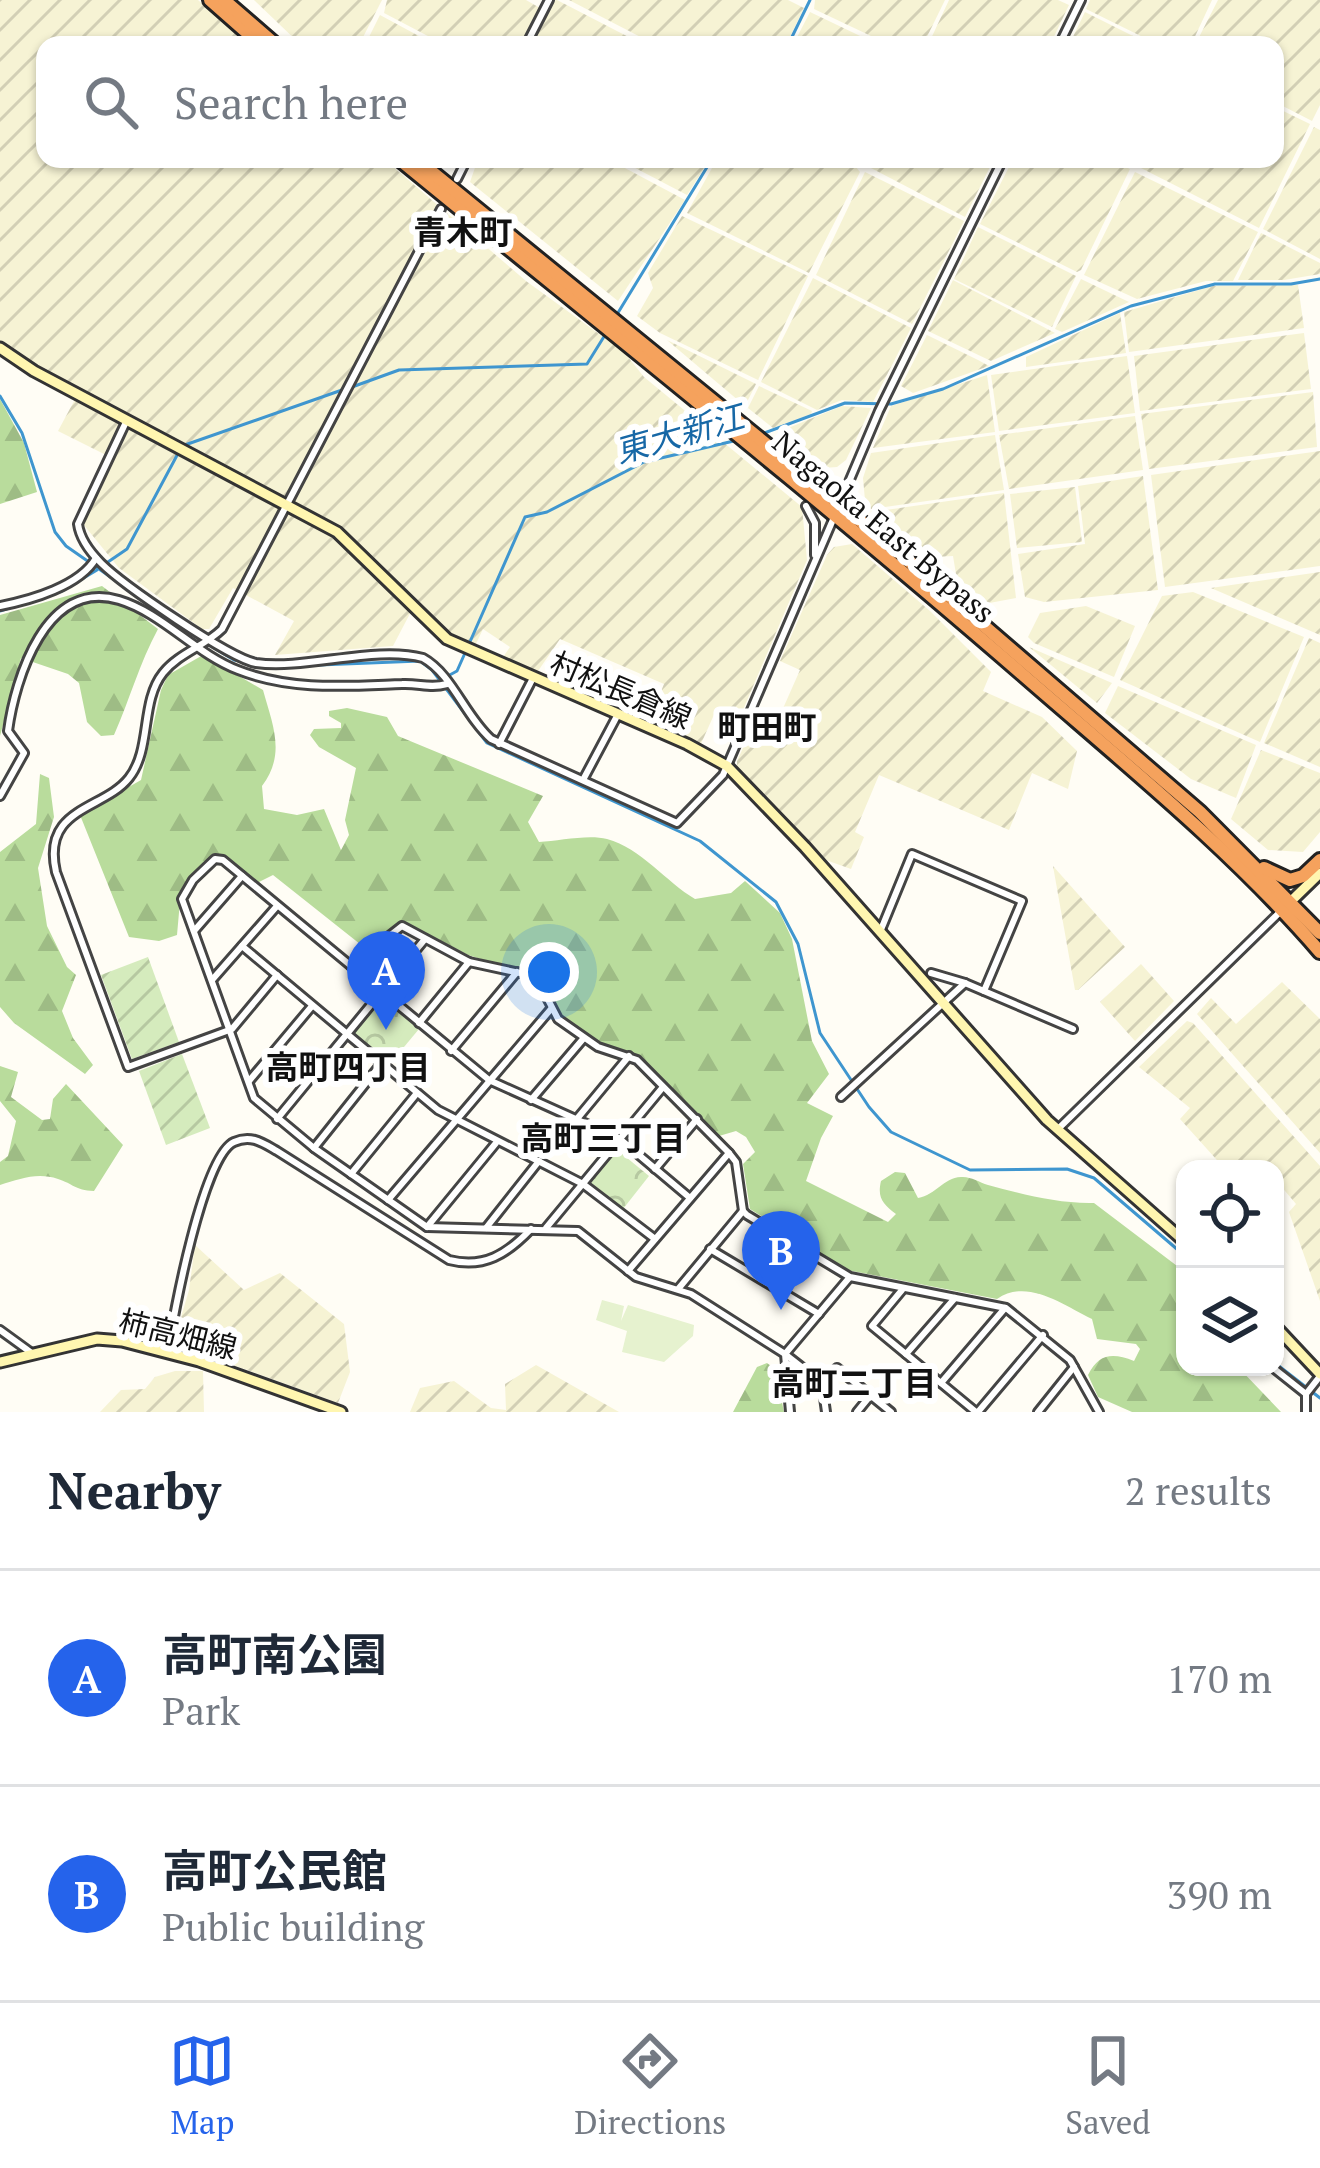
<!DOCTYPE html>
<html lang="en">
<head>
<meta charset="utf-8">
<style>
  :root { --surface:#fff; --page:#f6f6f7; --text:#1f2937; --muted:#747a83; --line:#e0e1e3; --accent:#2563eb }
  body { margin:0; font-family:"PT Serif","Noto Sans JP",serif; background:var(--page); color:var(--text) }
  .controls { position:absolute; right:36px; bottom:36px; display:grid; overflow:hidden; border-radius:24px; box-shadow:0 3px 9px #0004 }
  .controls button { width:108px; height:108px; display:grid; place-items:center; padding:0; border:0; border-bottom:3px solid var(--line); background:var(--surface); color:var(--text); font:60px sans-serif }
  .you { position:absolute; left:549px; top:972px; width:42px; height:42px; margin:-30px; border:9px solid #fff; border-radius:50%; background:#1a73e8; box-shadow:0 0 0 18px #1a73e833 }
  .badge { display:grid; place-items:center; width:78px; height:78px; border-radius:50%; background:var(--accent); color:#fff; font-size:39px; font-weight:700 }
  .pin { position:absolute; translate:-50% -99px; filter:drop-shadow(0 3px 6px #0008) }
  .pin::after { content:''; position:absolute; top:63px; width:42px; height:36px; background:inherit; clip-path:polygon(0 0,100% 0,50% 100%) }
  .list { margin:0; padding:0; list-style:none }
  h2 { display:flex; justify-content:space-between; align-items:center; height:156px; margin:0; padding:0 48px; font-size:51px }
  h2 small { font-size:39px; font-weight:400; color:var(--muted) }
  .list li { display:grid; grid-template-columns:78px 1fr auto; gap:36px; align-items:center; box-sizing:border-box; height:216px; padding:0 48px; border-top:3px solid var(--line) }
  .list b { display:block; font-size:45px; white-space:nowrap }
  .list p { margin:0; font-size:39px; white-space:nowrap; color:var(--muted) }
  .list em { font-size:39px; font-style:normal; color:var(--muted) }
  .icon { flex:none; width:66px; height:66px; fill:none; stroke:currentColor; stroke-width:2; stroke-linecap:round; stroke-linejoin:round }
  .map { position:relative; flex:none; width:1320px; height:1412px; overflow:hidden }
  .search { position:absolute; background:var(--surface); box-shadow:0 3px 9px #0004; left:36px; right:36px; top:36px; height:132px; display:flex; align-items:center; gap:30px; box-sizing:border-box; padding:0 42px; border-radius:24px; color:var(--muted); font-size:45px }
  .sheet { height:588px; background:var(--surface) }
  nav { display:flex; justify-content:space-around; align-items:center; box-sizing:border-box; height:168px; border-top:3px solid var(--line); background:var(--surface); font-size:33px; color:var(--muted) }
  nav a { display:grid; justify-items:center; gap:6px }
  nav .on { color:var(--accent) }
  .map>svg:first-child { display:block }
  .farmland { fill:url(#farmland-furrows) }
  .forest { fill:url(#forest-firs) }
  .park { fill:url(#park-crowns) }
  .garden { fill:url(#garden-furrows) }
  .pitch { fill:#e6f2cf }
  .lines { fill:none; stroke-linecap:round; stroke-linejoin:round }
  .stream { stroke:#3f96cf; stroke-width:3 }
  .street-tunnel { stroke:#dbdad3; stroke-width:6; stroke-dasharray:6 3; stroke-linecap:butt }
  .street-casing { stroke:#444; stroke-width:12 }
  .secondary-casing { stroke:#333; stroke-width:15 }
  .highway-casing { stroke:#222; stroke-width:18 }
  .street { stroke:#fff; stroke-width:6 }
  .secondary { stroke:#fff6b0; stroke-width:9 }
  .highway { stroke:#f5a25d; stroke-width:12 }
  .labels { text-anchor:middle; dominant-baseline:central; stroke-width:12; stroke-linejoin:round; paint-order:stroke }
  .street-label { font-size:30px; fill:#111; stroke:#fff }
  .neighbourhood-label { font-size:33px; font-weight:bold; fill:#111; stroke:#fff }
  .water-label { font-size:33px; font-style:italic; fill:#1768a6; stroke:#fff }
</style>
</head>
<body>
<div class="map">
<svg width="1320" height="1412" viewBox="0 0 1320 1412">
  <defs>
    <pattern id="farmland-furrows" width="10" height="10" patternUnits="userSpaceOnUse" patternTransform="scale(3)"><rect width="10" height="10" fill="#f6f3d4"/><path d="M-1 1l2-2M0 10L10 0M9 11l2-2" fill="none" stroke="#d2cfb5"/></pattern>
    <pattern id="forest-firs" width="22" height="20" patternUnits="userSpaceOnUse" patternTransform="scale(3)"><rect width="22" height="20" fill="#b9dc9c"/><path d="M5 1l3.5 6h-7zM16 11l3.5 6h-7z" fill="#9ebc85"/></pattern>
    <pattern id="park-crowns" width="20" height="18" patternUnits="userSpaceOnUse" patternTransform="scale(3)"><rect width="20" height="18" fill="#d5ebbd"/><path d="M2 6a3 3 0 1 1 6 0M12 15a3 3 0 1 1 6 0" fill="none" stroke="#b6c8a1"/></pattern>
    <pattern id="garden-furrows" width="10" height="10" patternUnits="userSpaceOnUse" patternTransform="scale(3)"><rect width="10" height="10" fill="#d5ebbd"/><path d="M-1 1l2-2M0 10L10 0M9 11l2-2" fill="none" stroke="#b6c8a1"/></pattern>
  </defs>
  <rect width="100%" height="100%" fill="#fffdf5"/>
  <g class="farmland">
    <polygon points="0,0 198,0 248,45 45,45 45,159 384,159 526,281 624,352 644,377 802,507 807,560 740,717 717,708 700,746 648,724 664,684 560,639 536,674 501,660 510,647 483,629 474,648 454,638 415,604 393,646 275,655 294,621 233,588 209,629 202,629 119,568 83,524 114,459 58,431 80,390 24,360 0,342"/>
    <polygon points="254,0 382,0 359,45 301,45"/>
    <polygon points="387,0 526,0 540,8 521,45 445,45 384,13"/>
    <polygon points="554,0 557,0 644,45 531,45"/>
    <polygon points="569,0 788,0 804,8 786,45 656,45"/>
    <polygon points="815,0 945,0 923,45 890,45 814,9"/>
    <polygon points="949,0 1058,0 1069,5 1050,45 928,45"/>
    <polygon points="1090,0 1212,0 1191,45 1159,45 1086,9"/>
    <polygon points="1218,0 1320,0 1320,105 1312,121 1275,102 1275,45 1195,45"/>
    <polygon points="810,12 879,45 793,45"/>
    <polygon points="1085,12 1151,45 1069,45"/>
    <polygon points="380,15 417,35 437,45 365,45"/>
    <polygon points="1275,107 1310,124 1259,228 1137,166 1141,159 1275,159"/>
    <polygon points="1314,127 1320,130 1320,259 1263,229"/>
    <polygon points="478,159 608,159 685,200 618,301 470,182"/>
    <polygon points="618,159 710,159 687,195"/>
    <polygon points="717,159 840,159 856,167 860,172 809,273 687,213"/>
    <polygon points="873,159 994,159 965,217 869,167"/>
    <polygon points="1013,159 1109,159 1130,169 1081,270 1077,272 980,224"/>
    <polygon points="865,172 964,221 912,324 816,275"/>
    <polygon points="1135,172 1258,232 1233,281 1206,281 1137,299 1084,275"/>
    <polygon points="682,216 808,276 758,380 660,333 637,316 653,288 648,273"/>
    <polygon points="978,227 1076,276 1052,327 954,279"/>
    <polygon points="1261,233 1320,263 1320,274 1284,280 1238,280"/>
    <polygon points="813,278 911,328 873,402 842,400 817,410 761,382"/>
    <polygon points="1081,279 1129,302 1062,332 1055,329"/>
    <polygon points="953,280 1034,322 1055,333 991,361 928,331"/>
    <polygon points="1298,285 1304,328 1129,352 1124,312 1213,286"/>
    <polygon points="1120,313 1126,353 1026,367 1026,357"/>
    <polygon points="1304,333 1311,389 1140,411 1134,356"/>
    <polygon points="927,335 978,360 989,366 913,393 901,386"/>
    <polygon points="667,340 756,384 745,406 707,374"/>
    <polygon points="1127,356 1135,413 999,431 991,375"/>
    <polygon points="987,375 995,432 873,448 891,406"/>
    <polygon points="759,386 812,411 811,414 773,428 748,408"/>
    <polygon points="1313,392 1317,447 1149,469 1141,414"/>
    <polygon points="842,406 871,408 846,460 837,467 823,468 790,441 788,428"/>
    <polygon points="1135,416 1143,470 1009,489 999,435"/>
    <polygon points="995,435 1004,490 871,509 865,500 863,478 871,453"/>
    <polygon points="1320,451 1320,566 1165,587 1151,475"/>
    <polygon points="1143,476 1158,590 1044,602 1025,597 1018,554 1085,544 1078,486"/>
    <polygon points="1075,487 1082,542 1017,548 1010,494"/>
    <polygon points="1004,493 1016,598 984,604 957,580 953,556 934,557 872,512"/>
    <polygon points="852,544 930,611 991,672 983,691 1042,717 1077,751 1068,789 1032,773 1009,830 879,775 855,832 864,837 851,869 823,859 755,787 737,768 737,761 754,724 773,731 800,670 780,661 827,555 834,547"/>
    <polygon points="1320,572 1320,635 1211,588"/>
    <polygon points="1193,592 1304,637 1260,742 1120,680 1162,596"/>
    <polygon points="1086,606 1135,626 1114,677 1034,643 1028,637 1040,613"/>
    <polygon points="1309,638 1320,643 1320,767 1264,743"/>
    <polygon points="1029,647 1112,683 1097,703"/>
    <polygon points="1118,686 1256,745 1236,798 1191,779 1105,713"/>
    <polygon points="1261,750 1320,773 1320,832 1303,852 1268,850 1231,819"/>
    <polygon points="1053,866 1125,947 1078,990 1075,990"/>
    <polygon points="1141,964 1174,1001 1135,1041 1100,1002"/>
    <polygon points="1282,982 1320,1019 1320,1153 1197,1014 1211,998 1236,1024"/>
    <polygon points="1187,1021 1193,1023 1320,1166 1320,1301 1289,1212 1296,1204 1280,1185 1275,1188 1275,1169 1225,1169 1180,1119 1190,1108 1139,1067"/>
    <polygon points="195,1245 244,1290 280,1273 344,1324 350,1372 338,1403 222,1361 177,1349 176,1345 186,1341 177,1331 189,1290"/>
    <polygon points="536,1365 619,1412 410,1412 420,1388 454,1381 491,1408 506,1410 505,1384"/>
    <polygon points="175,1371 203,1371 204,1412 100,1412 121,1390 145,1389 155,1377"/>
  </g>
  <g class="forest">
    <polygon points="0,399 24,443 37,492 0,504"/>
    <path d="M102 586 158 629C139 664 130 699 114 735L101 736 87 722 79 683 68 674 21 658 0 736V615Z"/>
    <path d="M203 655 263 690C273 726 286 754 262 786L264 809 297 815 324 809 341 850 349 835 345 820 356 768 319 747 310 735 314 729 341 728V723L329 716V711L347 708 387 717 398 736 543 796 528 822 539 842C559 841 588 834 607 839 641 848 666 882 695 899L731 893 745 881 780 913 792 939 812 1041 829 1074 807 1103 833 1116 821 1138 806 1181 888 1222 896 1214C883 1204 877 1198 881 1181L895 1172 905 1173 918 1198C936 1195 943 1178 961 1177 970 1176 979 1182 988 1185 1021 1194 1059 1204 1094 1203L1185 1272V1367H1238L1281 1412H1132L1098 1397 1088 1375C1099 1353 1113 1353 1134 1361L1140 1349 1136 1344 1097 1339 1092 1319C1062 1304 1027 1278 997 1299L847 1270 750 1209 743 1164 755 1152 746 1137 736 1131 719 1136 642 1058 600 1043 562 1015 542 978 468 955 405 922 399 923 365 948 273 875 257 883 229 858 217 855 181 890 177 935 159 941 129 937 80 815 141 780 161 690 168 675Z"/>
    <polygon points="40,774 49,778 54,817 38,868 47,926 67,967 76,975 62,1011 73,1038 93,1065 85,1074 14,1023 0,1007 0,852 36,824"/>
    <path d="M0 1066 18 1072 11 1097 42 1120 50 1119 53 1099 66 1084 123 1145 94 1191C74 1190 74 1184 58 1179 37 1172 20 1179 0 1185V1162L8 1156 16 1121 0 1101Z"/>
    <polygon points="767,1363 775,1369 784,1412 733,1412 757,1367"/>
  </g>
  <g class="park">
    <polygon points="381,998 419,1029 389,1065 353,1032"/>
    <polygon points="615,1148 649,1176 623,1209 587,1181"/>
  </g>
  <g class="garden">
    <polygon points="148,957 179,1042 132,1059 101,975"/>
    <polygon points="182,1054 210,1128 166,1145 139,1071"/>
  </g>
  <polygon class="pitch" points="602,1300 624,1306 621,1321 628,1305 694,1325 693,1336 664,1362 622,1352 627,1331 596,1320"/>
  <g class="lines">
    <g class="stream">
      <polyline points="788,45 810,0"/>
      <polyline points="616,316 712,159"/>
      <polyline points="352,387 399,370 587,364 605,335"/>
      <polyline points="0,396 22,433 55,532 66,546 132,592"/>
      <polyline points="759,435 845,403 891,404 943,389 1131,306 1215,284 1291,284 1320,279"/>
      <polyline points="105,564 127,549 182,446 342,390"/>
      <polyline points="0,611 62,591 97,570"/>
      <polyline points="184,628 201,639"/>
      <polyline points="469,644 525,517 547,512 644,462 738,440"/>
      <polyline points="209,645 234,660 272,667"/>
      <polyline points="294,666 420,661 432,670 487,743 700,841 776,902 798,944 820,1033 869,1107 891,1132 970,1170 1067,1169 1094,1178 1185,1256"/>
      <polyline points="446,677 457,671 465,653"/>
      <polyline points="1275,1363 1320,1398"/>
    </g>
    <polyline class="street-tunnel" points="969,613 990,608"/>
    <defs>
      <g id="street">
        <polyline points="526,45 549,0"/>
        <polyline points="1059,45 1081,0"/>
        <polyline points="457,179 467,159"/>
        <path d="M126 422 78 524C80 539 90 552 101 563 123 585 229 658 256 663 306 670 375 645 423 658 452 674 465 716 491 739L677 823 723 775 835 515"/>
        <polyline points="840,503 879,411 1003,159"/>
        <polyline points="806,506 815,523 815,555"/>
        <path d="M0 606C31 600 80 586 96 558"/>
        <polyline points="499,744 533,678"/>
        <polyline points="583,780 617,716"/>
        <path d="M0 796 24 753 8 731C15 679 46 578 119 600 162 613 196 654 238 670 291 691 347 686 402 684 419 683 430 689 447 684"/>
        <polyline points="194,931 242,876"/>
        <polyline points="880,932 912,854 1022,901 984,991"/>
        <polyline points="242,946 438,1110 583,1184 655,1239"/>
        <polyline points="351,966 402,926 469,962 529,975 542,988 558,1019 598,1047 637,1060 729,1153 736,1162 743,1211 747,1215 850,1277 1006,1308 1070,1360 1099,1412"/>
        <polyline points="931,973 965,983"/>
        <path d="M277 975 232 1029 128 1067 56 872C41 807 104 810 129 778 152 749 140 702 163 673 179 653 205 646 222 629L441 209"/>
        <polyline points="212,980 277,906"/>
        <polyline points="419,1023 469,962"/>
        <polyline points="451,1051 517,972"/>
        <polyline points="249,1081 312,1006"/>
        <polyline points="841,1097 965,983 1073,1029"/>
        <polyline points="531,1100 583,1039"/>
        <polyline points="277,1119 425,939"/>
        <polyline points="576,1120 629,1056"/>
        <polyline points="1057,1130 1281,911"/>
        <polyline points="314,1148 381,1064"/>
        <polyline points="655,1169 697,1119"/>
        <polyline points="351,1174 417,1093"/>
        <polyline points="690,1198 620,1139 489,1080 223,860 215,859 193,880 182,899 254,1098 314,1148 427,1227 578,1231 636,1277 691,1294 785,1354 790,1412"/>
        <polyline points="388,1200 551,1009"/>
        <polyline points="427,1227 496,1143"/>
        <polyline points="486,1228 539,1161"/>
        <polyline points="546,1228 663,1087"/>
        <polyline points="710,1249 819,1314"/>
        <polyline points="628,1271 729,1153"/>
        <polyline points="679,1288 743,1211"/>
        <polyline points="902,1290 872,1326 976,1412"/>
        <polyline points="0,1330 33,1354"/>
        <path d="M168 1352C173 1316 203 1156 234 1142 251 1134 263 1143 277 1151L449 1260C484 1269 507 1254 531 1229"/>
        <polyline points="906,1354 955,1298"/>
        <polyline points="1272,1367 1306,1394 1306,1412"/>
        <polyline points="822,1383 785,1354 849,1278"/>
        <polyline points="941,1383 1005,1308"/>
        <polyline points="1306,1394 1320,1376"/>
        <polyline points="826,1412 822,1383 837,1368 891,1412"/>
        <polyline points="857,1412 870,1396"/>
        <polyline points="978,1412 1043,1335"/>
        <polyline points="1038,1412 1074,1367"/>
      </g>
      <g id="secondary">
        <polyline points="0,348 34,371 337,532 447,639 687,744 727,766 805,847 1047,1120 1185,1242"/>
        <polyline points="1285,907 1320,873"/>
        <polyline points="1275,1326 1320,1374"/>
        <polyline points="0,1362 97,1339 122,1341 199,1361 341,1412"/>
      </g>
      <g id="highway">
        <polyline points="210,0 261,45"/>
        <polyline points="224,0 276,45"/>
        <path d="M399 159C608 330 818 497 1022 674 1124 763 1231 849 1320 952"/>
        <polyline points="416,159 895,549 1200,812 1320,933"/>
        <polyline points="1264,868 1290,880 1303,876 1320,860"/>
      </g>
    </defs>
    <use href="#street" class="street-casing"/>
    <use href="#secondary" class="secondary-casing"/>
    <use href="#highway" class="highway-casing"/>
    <use href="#street" class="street"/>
    <use href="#secondary" class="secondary"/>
    <use href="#highway" class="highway"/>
  </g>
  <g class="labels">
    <g class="street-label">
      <text transform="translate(884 527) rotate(40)">Nagaoka East Bypass</text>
      <text transform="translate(621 690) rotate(23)">村松長倉線</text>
      <text transform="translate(178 1334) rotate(14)">柿高畑線</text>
    </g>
    <g class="neighbourhood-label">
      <text x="463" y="231">青木町</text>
      <text x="767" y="726">町田町</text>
      <text x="348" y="1066">高町四丁目</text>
      <text x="603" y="1137">高町三丁目</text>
      <text x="854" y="1382">高町二丁目</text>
    </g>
    <g class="water-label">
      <text transform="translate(679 433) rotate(-16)">東大新江</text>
    </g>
  </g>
</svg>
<div class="controls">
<button><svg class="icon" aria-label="locate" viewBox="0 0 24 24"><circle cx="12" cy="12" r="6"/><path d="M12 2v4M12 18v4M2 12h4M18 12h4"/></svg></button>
<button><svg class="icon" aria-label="layers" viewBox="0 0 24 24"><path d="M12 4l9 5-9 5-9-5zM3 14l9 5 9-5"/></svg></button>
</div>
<div class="you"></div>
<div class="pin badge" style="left:386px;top:1030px">A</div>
<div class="pin badge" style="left:781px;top:1310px">B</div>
<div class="search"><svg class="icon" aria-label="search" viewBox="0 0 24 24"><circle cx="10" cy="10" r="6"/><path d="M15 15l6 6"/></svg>Search here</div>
</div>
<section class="sheet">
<h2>Nearby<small>2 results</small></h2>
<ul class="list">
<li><span class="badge">A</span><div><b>高町南公園</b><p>Park</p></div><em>170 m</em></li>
<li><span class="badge">B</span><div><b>高町公民館</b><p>Public building</p></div><em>390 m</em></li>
</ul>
</section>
<nav>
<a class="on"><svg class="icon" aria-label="map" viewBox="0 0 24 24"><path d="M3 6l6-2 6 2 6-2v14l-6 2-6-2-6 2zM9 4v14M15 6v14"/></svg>Map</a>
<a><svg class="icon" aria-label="directions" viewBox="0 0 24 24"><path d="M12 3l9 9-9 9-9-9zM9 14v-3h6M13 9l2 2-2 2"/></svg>Directions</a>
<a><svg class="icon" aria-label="saved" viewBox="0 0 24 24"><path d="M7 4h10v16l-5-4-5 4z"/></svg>Saved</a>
</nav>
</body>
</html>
